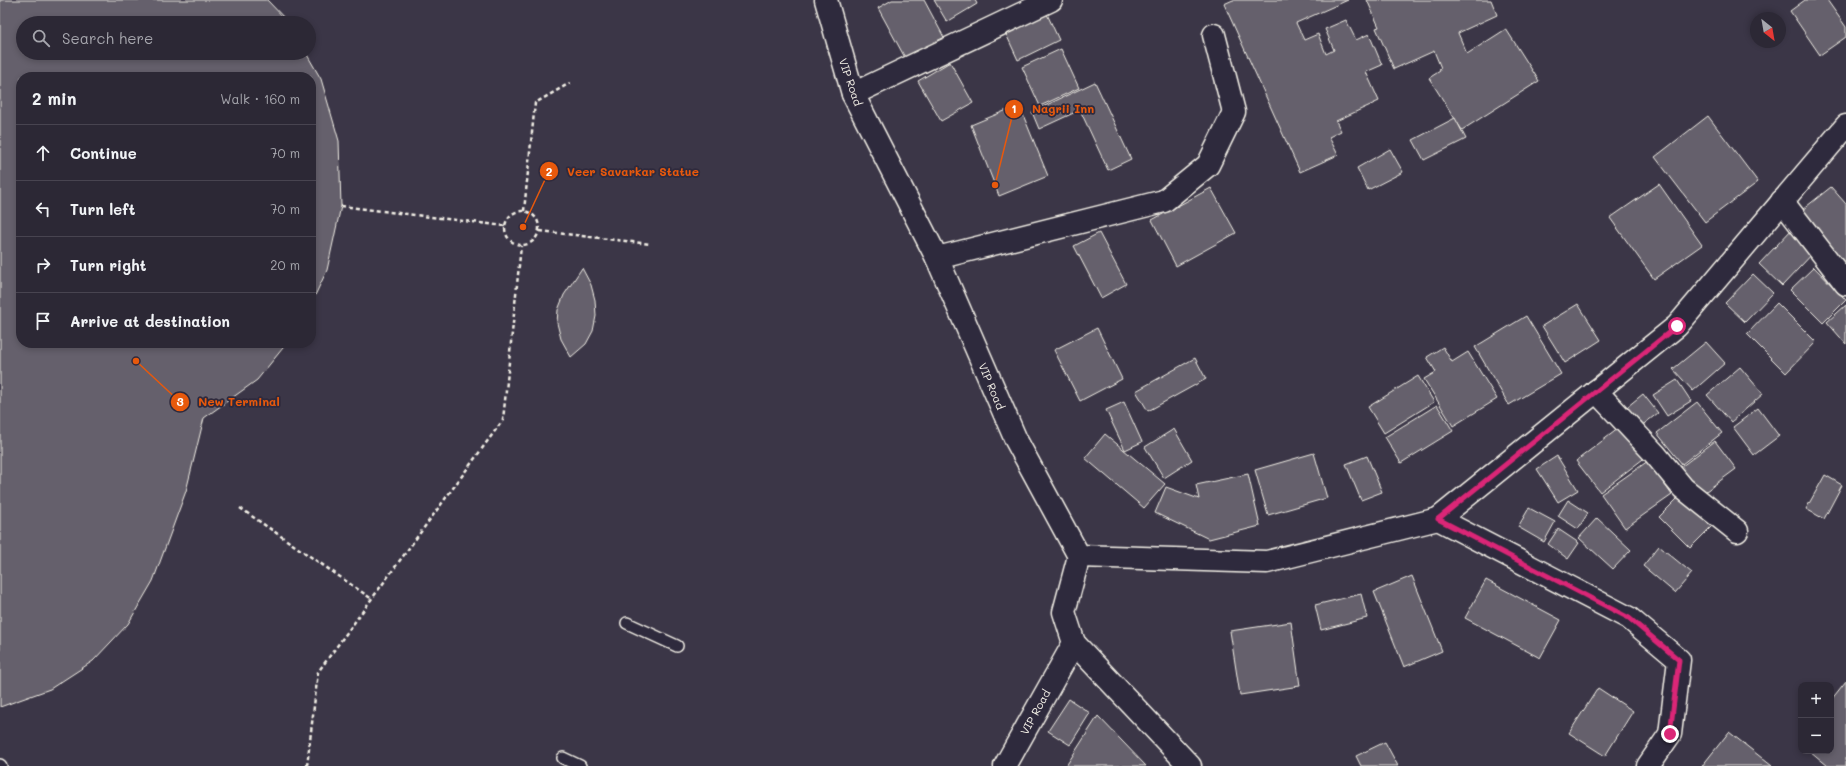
<!DOCTYPE html>
<html lang="en">
<head>
<meta charset="utf-8">
<style>
  :root { --surface:#2c2835; --page:#34303d; --text:#f1f3f6; --muted:#a6a6ad; --line:#484450 }
  body { margin:0; font-family:Mali,sans-serif; background:var(--page); color:var(--text) }
  .controls { position:absolute; right:12px; bottom:12px; display:grid; overflow:hidden; border-radius:8px; box-shadow:0 2px 6px #0003 }
  .controls button { width:36px; height:36px; display:grid; place-items:center; padding:0; border:0; border-bottom:1px solid var(--line); background:var(--surface); color:var(--text); font:20px sans-serif }
  .compass { position:absolute; left:1750px; top:12px; width:36px; height:36px; border-radius:50%; background:var(--surface); box-shadow:0 2px 6px #0003; rotate:149deg }
  .stop { position:absolute; width:12px; height:12px; margin:-9px; border:3px solid #db2777; border-radius:50%; background:#fff }
  .stop.end { background:#db2777; border-color:#fff; box-shadow:0 1px 4px #0008 }
  .list { margin:0; padding:0; list-style:none }
  h2 { display:flex; justify-content:space-between; align-items:center; height:52px; margin:0; padding:0 16px; font-size:17px }
  h2 small { font-size:13px; font-weight:400; color:var(--muted) }
  .list li { display:grid; grid-template-columns:26px 1fr auto; gap:12px; align-items:center; box-sizing:border-box; height:56px; padding:0 16px; border-top:1px solid var(--line) }
  .list b { display:block; font-size:15px; white-space:nowrap }
  .list em { font-size:13px; font-style:normal; color:var(--muted) }
  .icon { flex:none; width:22px; height:22px; fill:none; stroke:currentColor; stroke-width:2; stroke-linecap:round; stroke-linejoin:round }
  .map { position:relative; flex:none; width:1846px; height:766px; overflow:hidden }
  .search { position:absolute; background:var(--surface); box-shadow:0 2px 6px #0003; left:16px; top:16px; width:300px; height:44px; display:flex; align-items:center; gap:10px; box-sizing:border-box; padding:0 14px; border-radius:22px; color:var(--muted); font-size:15px }
  .panel { position:absolute; background:var(--surface); box-shadow:0 2px 6px #0003; left:16px; top:72px; width:300px; height:276px; border-radius:16px }
  .map>svg:first-child { display:block }
  .building { fill:#65616c; stroke:#f4f1e8 }
  .lines { fill:none; stroke-linecap:round; stroke-linejoin:round }
  .lane-casing { stroke:#f4f1e8; stroke-width:14 }
  .street-casing { stroke:#f4f1e8; stroke-width:25 }
  .secondary-casing { stroke:#f4f1e8; stroke-width:25 }
  .highway-casing { stroke:#f4f1e8; stroke-width:25 }
  .path { stroke:#f4f1e8; stroke-width:2.5; stroke-dasharray:4 3; stroke-linecap:butt }
  .lane { stroke:#2f2a3d; stroke-width:11 }
  .street { stroke:#2f2a3d; stroke-width:22 }
  .secondary { stroke:#2f2a3d; stroke-width:22 }
  .highway { stroke:#2f2a3d; stroke-width:22 }
  .route { stroke:#db2777; stroke-width:5 }
  .labels { text-anchor:middle; dominant-baseline:central; stroke-width:3.5; stroke-linejoin:round; paint-order:stroke }
  .street-label { font-size:11px; fill:#f4f1e8; stroke:#2f2a3d }
  .leader { fill:none; stroke:#e8590c; stroke-width:1.5 }
  .callout-dot { fill:#e8590c; stroke:#2f2a3d; stroke-width:1.5 }
  .mark-label { font-size:12px; text-anchor:middle; font-weight:bold; fill:#fff }
  .callout-label { font-size:12px; text-anchor:middle; font-weight:bold; fill:#e8590c; stroke:#2f2a3d; stroke-width:3.5; stroke-linejoin:round; paint-order:stroke }
</style>
</head>
<body>
<div class="map">
<svg width="1846" height="766" viewBox="0 0 1846 766">
  <rect width="100%" height="100%" fill="#3b3647"/>
  <filter id="ink" filterUnits="userSpaceOnUse"><feTurbulence type="fractalNoise" baseFrequency=".025" numOctaves="2"/><feDisplacementMap in="SourceGraphic" scale="8" xChannelSelector="R" yChannelSelector="G"/><feConvolveMatrix kernelMatrix="1 2 1 2 8 2 1 2 1" color-interpolation-filters="sRGB"/></filter>
  <g filter="url(#ink)">
    <g class="building">
      <polygon points="0,0 267,0 289,23 23,23 23,53 306,53 321,79 339,141 341,206 327,270 311,304 311,77 21,77 21,343 287,343 257,380 204,418 186,491 153,581 128,624 93,661 50,689 0,707"/>
      <polygon points="892,0 924,0 947,43 909,65 878,8"/>
      <polygon points="934,0 975,0 977,4 947,22"/>
      <polygon points="1233,0 1348,0 1296,23 1304,40 1318,34 1326,54 1334,50 1325,29 1346,20 1356,40 1369,34 1382,65 1366,72 1379,101 1336,121 1341,131 1329,137 1338,155 1300,172 1224,4"/>
      <polygon points="1367,0 1491,0 1497,15 1458,33 1467,54 1506,29 1539,81 1462,130 1429,78 1440,71 1439,69 1441,68 1434,51 1394,69 1376,28 1379,27"/>
      <polygon points="1805,0 1827,0 1846,27 1846,37 1820,55 1790,11"/>
      <polygon points="1047,14 1059,40 1018,60 1006,34"/>
      <polygon points="1061,49 1079,88 1040,106 1022,67"/>
      <polygon points="950,62 973,103 941,121 918,81"/>
      <polygon points="1095,82 1131,159 1108,170 1080,110 1039,129 1032,112"/>
      <polygon points="1019,105 1048,176 999,196 971,125"/>
      <polygon points="1708,116 1758,182 1705,222 1655,157"/>
      <polygon points="1455,118 1466,139 1424,160 1413,140"/>
      <polygon points="1390,149 1403,172 1368,190 1357,168"/>
      <polygon points="1659,184 1702,245 1654,279 1610,218"/>
      <polygon points="1831,187 1846,204 1846,262 1840,267 1797,214"/>
      <polygon points="1211,188 1236,233 1176,266 1152,220"/>
      <polygon points="1793,228 1816,250 1782,286 1759,264"/>
      <polygon points="1099,233 1126,284 1101,298 1074,246"/>
      <polygon points="1814,267 1846,300 1823,323 1790,290"/>
      <polygon points="582,268 591,285 595,300 596,316 593,331 586,344 571,357 561,339 557,323 558,310 564,295"/>
      <polygon points="1753,274 1773,293 1745,322 1725,303"/>
      <polygon points="1777,303 1816,342 1786,373 1747,334"/>
      <polygon points="1578,304 1601,340 1565,363 1542,326"/>
      <polygon points="1846,305 1846,344 1827,322"/>
      <polygon points="1526,316 1561,374 1509,405 1475,347"/>
      <polygon points="1097,328 1122,379 1080,401 1054,350"/>
      <polygon points="1706,342 1725,363 1693,391 1673,369"/>
      <polygon points="1443,347 1452,362 1468,352 1497,399 1453,426 1424,379 1436,372 1427,357"/>
      <polygon points="1195,358 1206,379 1148,411 1136,391"/>
      <polygon points="1740,367 1763,394 1731,422 1707,395"/>
      <polygon points="1418,376 1434,402 1384,433 1368,407"/>
      <polygon points="1677,380 1691,401 1667,416 1653,395"/>
      <polygon points="1643,394 1658,413 1636,430 1622,411"/>
      <polygon points="1124,402 1142,442 1125,450 1106,410"/>
      <polygon points="1697,402 1722,433 1682,464 1657,433"/>
      <polygon points="1437,405 1453,431 1401,463 1385,437"/>
      <polygon points="1758,408 1779,436 1754,455 1733,427"/>
      <polygon points="1623,425 1647,456 1600,492 1576,461"/>
      <polygon points="1174,429 1192,460 1164,478 1145,447"/>
      <polygon points="1105,434 1165,484 1144,508 1085,458"/>
      <polygon points="1715,441 1736,469 1698,497 1677,470"/>
      <polygon points="1314,453 1327,498 1268,515 1255,470"/>
      <polygon points="1367,456 1382,492 1361,500 1346,464"/>
      <polygon points="1557,456 1578,490 1558,502 1537,469"/>
      <polygon points="1648,461 1672,495 1625,528 1601,494"/>
      <polygon points="1248,474 1260,526 1209,539 1155,513 1166,487 1199,499 1196,485"/>
      <polygon points="1825,475 1842,485 1824,519 1806,509"/>
      <polygon points="1683,493 1714,524 1690,548 1659,517"/>
      <polygon points="1568,500 1588,513 1578,529 1558,516"/>
      <polygon points="1529,508 1555,522 1544,542 1518,527"/>
      <polygon points="1597,518 1631,550 1613,569 1579,538"/>
      <polygon points="1558,529 1579,543 1568,559 1548,544"/>
      <polygon points="1659,546 1692,573 1675,593 1643,566"/>
      <polygon points="1412,576 1442,651 1404,667 1374,592"/>
      <polygon points="1486,580 1561,620 1540,658 1465,618"/>
      <polygon points="1361,594 1367,618 1321,630 1315,605"/>
      <polygon points="1291,622 1300,686 1240,695 1230,631"/>
      <polygon points="1846,681 1846,766 1828,766 1810,751 1831,751 1831,700"/>
      <polygon points="1598,688 1633,711 1605,756 1569,733"/>
      <polygon points="1069,699 1090,713 1070,745 1048,731"/>
      <polygon points="1098,716 1146,766 1066,766"/>
      <polygon points="1729,732 1772,766 1702,766"/>
      <polygon points="1385,742 1398,766 1361,766 1356,756"/>
    </g>
    <g class="lines">
      <defs>
        <g id="lane">
          <polyline points="627,623 677,646"/>
          <polyline points="563,758 580,766"/>
          <polyline points="0,765 1,766"/>
        </g>
        <g id="street">
          <polyline points="853,94 1051,0"/>
          <polyline points="1782,201 1846,284"/>
          <polyline points="937,258 1164,201 1208,165 1234,112 1214,35"/>
          <polyline points="1596,391 1655,454 1683,488 1737,531"/>
          <polyline points="1074,643 1190,766"/>
        </g>
        <g id="secondary">
          <polyline points="1438,519 1629,618 1679,660 1670,734 1648,766"/>
          <polyline points="1079,556 1267,562 1438,519 1677,326 1846,126"/>
        </g>
        <polyline id="highway" points="826,0 853,94 937,258 1016,440 1079,556 1064,612 1074,643 1005,766"/>
      </defs>
      <use href="#lane" class="lane-casing"/>
      <use href="#street" class="street-casing"/>
      <use href="#secondary" class="secondary-casing"/>
      <use href="#highway" class="highway-casing"/>
      <g class="path">
        <polyline points="341,206 505,226"/>
        <circle cx="522" cy="228" r="17"/>
        <polyline points="524,211 535,103 570,83"/>
        <polyline points="540,231 650,244"/>
        <polyline points="240,508 372,599"/>
        <polyline points="307,766 318,672 503,420 521,246"/>
      </g>
      <use href="#lane" class="lane"/>
      <use href="#street" class="street"/>
      <use href="#secondary" class="secondary"/>
      <use href="#highway" class="highway"/>
    </g>
  </g>
  <g class="lines" filter="url(#ink)">
    <polyline class="route" points="1670,734 1679,660 1629,618 1438,519 1677,326"/>
  </g>
  <g class="labels">
    <g class="street-label">
      <text transform="translate(851 82) rotate(71)">VIP Road</text>
      <text transform="translate(992 386) rotate(67)">VIP Road</text>
      <text transform="translate(1035 712) rotate(-61)">VIP Road</text>
    </g>
  </g>
  <path class="leader" d="M995 185L1014 109M523 227L549 171M136 361L180 402"/>
  <g class="callout-dot">
    <circle cx="995" cy="185" r="4"/>
    <circle cx="523" cy="227" r="4"/>
    <circle cx="136" cy="361" r="4"/>
    <circle cx="1014" cy="109" r="10"/>
    <circle cx="549" cy="171" r="10"/>
    <circle cx="180" cy="402" r="10"/>
  </g>
  <g class="mark-label">
    <text x="1014" y="113">1</text>
    <text x="549" y="176">2</text>
    <text x="180" y="406">3</text>
  </g>
  <g class="callout-label">
    <text x="1063" y="113">Nagrii Inn</text>
    <text x="633" y="176">Veer Savarkar Statue</text>
    <text x="239" y="406">New Terminal</text>
  </g>
</svg>
<div class="controls">
<button>+</button>
<button>−</button>
</div>
<svg class="compass" viewBox="-18 -18 36 36"><path d="M0-13l5 13h-10z" fill="#e53935"/><path d="M0 13l5-13h-10z" fill="#a6a6ad"/></svg>
<div class="stop" style="left:1677px;top:326px"></div>
<div class="stop end" style="left:1670px;top:734px"></div>
<div class="search"><svg class="icon" aria-label="search" viewBox="0 0 24 24"><circle cx="10" cy="10" r="6"/><path d="M15 15l6 6"/></svg>Search here</div>
<section class="panel">
<h2>2 min<small>Walk · 160 m</small></h2>
<ul class="list">
<li><svg class="icon" aria-label="ahead" viewBox="0 0 24 24"><path d="M12 20V5M6 11l6-6 6 6"/></svg><div><b>Continue</b></div><em>70 m</em></li>
<li><svg class="icon" aria-label="left" viewBox="0 0 24 24"><path d="M17 20v-9H6M10 6l-5 5 5 5"/></svg><div><b>Turn left</b></div><em>70 m</em></li>
<li><svg class="icon" aria-label="right" viewBox="0 0 24 24"><path d="M7 20v-9h11M14 6l5 5-5 5"/></svg><div><b>Turn right</b></div><em>20 m</em></li>
<li><svg class="icon" aria-label="arrive" viewBox="0 0 24 24"><path d="M6 21V4h12l-3 4 3 4H6"/></svg><div><b>Arrive at destination</b></div></li>
</ul>
</section>
</div>
</body>
</html>
